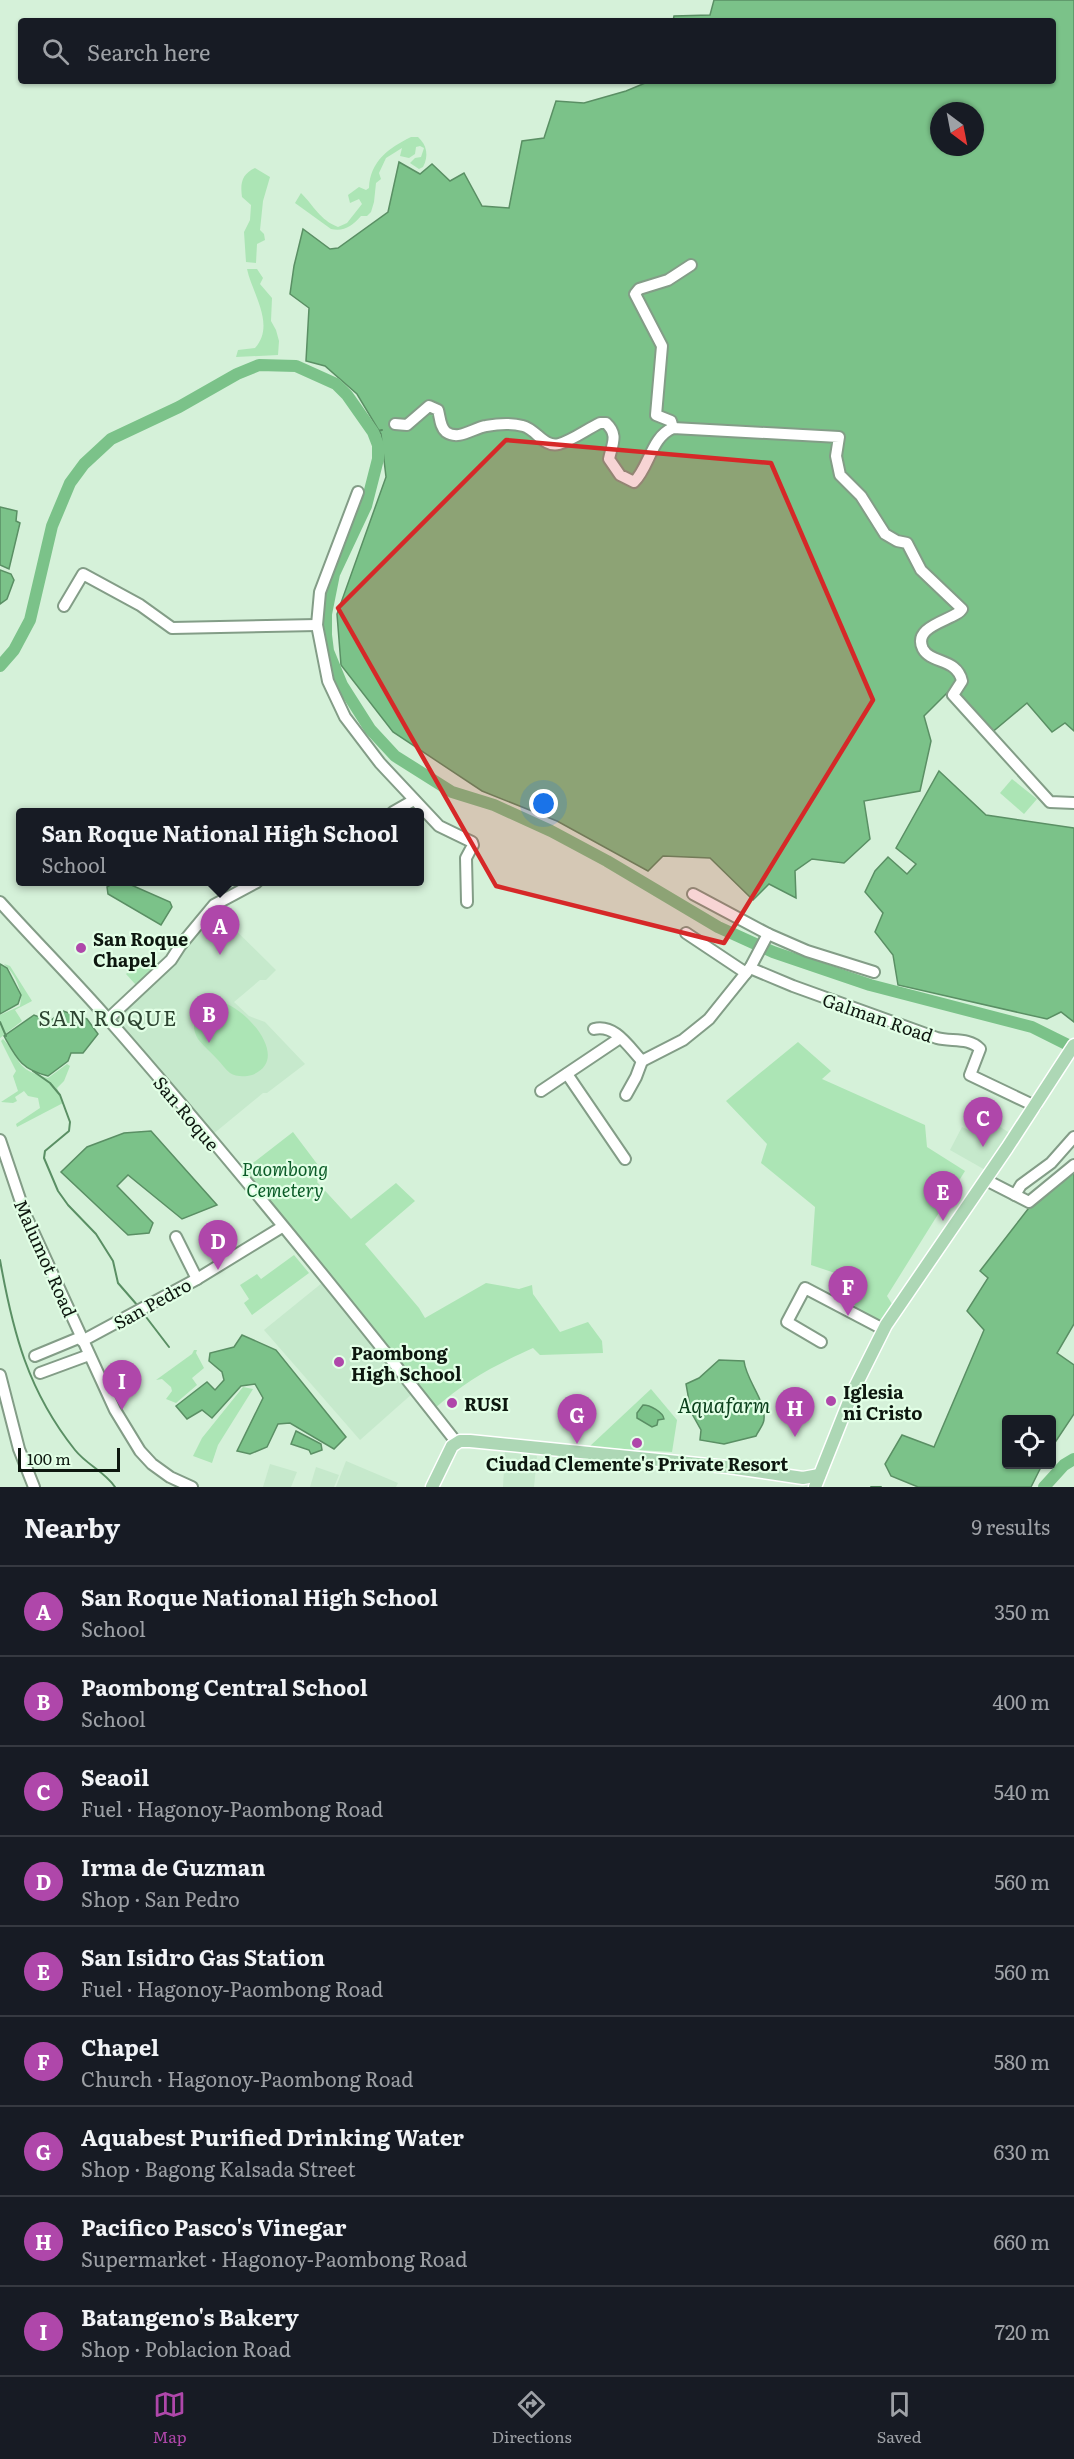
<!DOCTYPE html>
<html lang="en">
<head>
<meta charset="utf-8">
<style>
  :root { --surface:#171b24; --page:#20242c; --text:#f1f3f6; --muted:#9ea1a6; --line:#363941; --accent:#af47aa }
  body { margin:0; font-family:Literata,serif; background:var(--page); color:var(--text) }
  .controls { position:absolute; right:18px; bottom:18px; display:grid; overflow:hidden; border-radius:6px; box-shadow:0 2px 4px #0004 }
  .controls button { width:54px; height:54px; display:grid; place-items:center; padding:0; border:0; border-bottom:2px solid var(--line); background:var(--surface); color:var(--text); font:30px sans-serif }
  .compass { position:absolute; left:930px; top:102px; width:54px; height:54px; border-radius:50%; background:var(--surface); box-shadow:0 2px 4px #0004; rotate:148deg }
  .scale { position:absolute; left:18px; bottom:15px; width:102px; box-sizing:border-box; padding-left:6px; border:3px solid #0d170f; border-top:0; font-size:16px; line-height:21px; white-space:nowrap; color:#0d170f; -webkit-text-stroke:4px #e2ffe6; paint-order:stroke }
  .you { position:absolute; left:544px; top:804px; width:21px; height:21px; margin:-15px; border:4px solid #fff; border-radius:50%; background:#1a73e8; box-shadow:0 0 0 9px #1a73e833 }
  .badge { display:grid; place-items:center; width:39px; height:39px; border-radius:50%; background:var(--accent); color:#fff; font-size:20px; font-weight:700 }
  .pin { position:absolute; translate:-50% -50px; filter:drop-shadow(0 2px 3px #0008) }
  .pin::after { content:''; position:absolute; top:32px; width:21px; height:18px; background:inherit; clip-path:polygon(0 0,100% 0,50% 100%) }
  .popup { position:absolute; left:16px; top:808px; width:408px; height:78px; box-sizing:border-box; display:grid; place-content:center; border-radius:6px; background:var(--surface); filter:drop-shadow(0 2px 4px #0005); font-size:20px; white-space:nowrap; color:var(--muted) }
  .popup b { font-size:22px; color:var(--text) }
  .popup::after { content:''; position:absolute; left:50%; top:100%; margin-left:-12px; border:12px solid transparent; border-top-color:var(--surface) }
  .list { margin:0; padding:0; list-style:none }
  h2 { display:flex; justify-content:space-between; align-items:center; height:78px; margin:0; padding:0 24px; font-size:26px }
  h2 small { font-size:20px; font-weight:400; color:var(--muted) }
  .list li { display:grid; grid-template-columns:39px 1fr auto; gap:18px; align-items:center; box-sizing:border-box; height:90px; padding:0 24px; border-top:2px solid var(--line) }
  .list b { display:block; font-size:22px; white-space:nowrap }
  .list p { margin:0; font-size:20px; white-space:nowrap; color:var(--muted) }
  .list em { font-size:20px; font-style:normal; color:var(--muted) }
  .icon { flex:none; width:33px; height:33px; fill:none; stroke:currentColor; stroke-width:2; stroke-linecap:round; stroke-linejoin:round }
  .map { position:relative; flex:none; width:1074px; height:1487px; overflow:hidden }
  .search { position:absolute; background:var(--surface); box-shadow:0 2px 4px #0004; left:18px; right:18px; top:18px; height:66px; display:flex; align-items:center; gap:15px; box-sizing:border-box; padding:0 21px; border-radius:6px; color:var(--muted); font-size:22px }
  .sheet { height:888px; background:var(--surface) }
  nav { display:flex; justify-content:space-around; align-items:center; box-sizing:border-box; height:84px; border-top:2px solid var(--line); background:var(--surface); font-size:16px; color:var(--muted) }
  nav a { display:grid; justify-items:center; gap:3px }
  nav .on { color:var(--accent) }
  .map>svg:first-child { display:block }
  .built { fill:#c6e9cc }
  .green { fill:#ace5b5 }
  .water { fill:#7bc289; stroke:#5a8f64; stroke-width:1.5; fill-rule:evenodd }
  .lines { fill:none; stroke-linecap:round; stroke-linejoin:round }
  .stream { stroke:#5a8f64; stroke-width:2 }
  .river { stroke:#7bc289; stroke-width:12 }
  .minor-casing { stroke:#839d87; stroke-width:14 }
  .major-casing { stroke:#fff; stroke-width:15 }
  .minor { stroke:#fff; stroke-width:10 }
  .major { stroke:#add7b5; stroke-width:12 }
  .marked { fill:#d62828; fill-opacity:0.2; stroke:#d62828; stroke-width:4.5; stroke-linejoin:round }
  .poi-dot { fill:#af47aa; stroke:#e2ffe6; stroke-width:2 }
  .labels { text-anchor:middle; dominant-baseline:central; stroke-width:4.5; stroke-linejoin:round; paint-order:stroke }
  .poi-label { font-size:18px; font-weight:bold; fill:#0d170f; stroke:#e2ffe6; text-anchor:start }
  .street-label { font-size:18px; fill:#0d170f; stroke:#e2ffe6 }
  .park-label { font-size:18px; font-style:italic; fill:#0b5c28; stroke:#e2ffe6 }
  .water-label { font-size:20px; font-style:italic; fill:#0a401b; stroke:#e2ffe6 }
  .quarter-label { font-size:21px; letter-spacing:1.5px; fill:#2e4532; stroke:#e2ffe6 }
</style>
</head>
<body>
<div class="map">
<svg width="1074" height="1487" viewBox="0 0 1074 1487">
  <rect width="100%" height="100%" fill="#d5f1d9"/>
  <g class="built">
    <polygon points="215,910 276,970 266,980 260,980 234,1002 249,1016 265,1022 305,1064 267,1093 263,1093 212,1135 111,1017 180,949"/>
    <polygon points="990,1120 1011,1134 987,1171 950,1150 962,1127 981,1136"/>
    <polygon points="322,1283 413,1393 360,1440 264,1330"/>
    <polygon points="505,1451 537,1456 534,1487 503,1487"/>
    <polygon points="346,1461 398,1483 396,1487 336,1487"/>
    <polygon points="270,1464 297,1472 291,1487 263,1487"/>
    <polygon points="316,1467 339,1475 334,1487 310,1487"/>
  </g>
  <g class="green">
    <path d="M411 137H418C427 145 429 156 423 167L419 169 410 163 415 158 421 157 424 148 420 146 416 147 415 154 409 158 400 156 402 148 386 158 379 173 381 179 376 183 374 202 371 212 367 216H361C352 226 344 232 331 229L295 203 301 193C314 206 320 220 338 227L347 223 362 204 359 199 350 203 348 195 359 187 366 190 369 188C370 161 389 148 411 137Z"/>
    <path d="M255 168 270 177 263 201 260 230 264 234 265 240 257 244 256 263 246 262 244 232 250 220 251 205 242 197C240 183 242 174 255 168Z"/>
    <path d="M247 269H257L263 278 260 284 272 298 271 321 276 330 279 341 278 355 236 357 238 350 255 348C276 325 252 293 247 269Z"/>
    <polygon points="1012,779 1037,799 1024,814 1000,793"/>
    <polygon points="147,955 157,966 136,985 126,974"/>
    <path d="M4 964 10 966 32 1001 15 1010 22 1021 0 1038V1015L20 1006C23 991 16 975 4 964Z"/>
    <path d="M217 1001C242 1003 294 1059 252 1075 245 1077 236 1077 230 1073 225 1069 221 1063 217 1059 211 1052 203 1046 198 1039 187 1021 200 1005 217 1001Z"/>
    <path d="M3 1039C23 1060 13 1069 48 1078L67 1064 70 1066 64 1081 57 1088 63 1103 17 1127 16 1124 40 1108 38 1098 28 1096 24 1091 15 1097 17 1101 13 1103 1 1102 18 1091 13 1076 16 1071 1 1041Z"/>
    <polygon points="798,1042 831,1071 822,1079 925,1125 927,1147 965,1171 887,1296 892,1304 879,1324 860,1313 848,1296 850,1278 811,1265 815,1207 761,1163 767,1144 726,1101"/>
    <path d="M293 1132 324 1173 317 1182 351 1219 396 1183 415 1201 365 1244 419 1308 425 1318 486 1283 519 1289 532 1285 533 1294 560 1332 588 1322 602 1341 603 1353 540 1355 533 1348C493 1366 467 1380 434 1409L240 1173Z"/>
    <polygon points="294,1255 309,1273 252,1315 244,1303 249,1299 240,1285 257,1274 261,1279"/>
    <polygon points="194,1350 197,1350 196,1353 204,1368 192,1378 197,1385 176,1403 166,1399 172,1391 171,1387 162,1379 156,1380 192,1354"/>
    <polygon points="243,1387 253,1389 218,1445 212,1463 193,1456 202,1438"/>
    <polygon points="651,1389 677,1420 672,1452 589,1447"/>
  </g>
  <g class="water">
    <path d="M714 0H1074V731L1065 723 1052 732 1027 703 990 734 949 691 924 716 931 741 920 791 864 801 870 839 844 863 812 859 795 871 796 898 769 884 753 900 710 858 663 856 648 871 557 821 482 791 393 732 341 665 337 614 386 477 381 434 357 394 325 366 306 361 309 308 290 294 294 266 303 229 330 249 338 248 388 212 399 162 420 174 432 164 450 181 464 173 482 206 509 208 522 141 544 138 556 101 584 103 626 91 650 81H1053V21H673L674 16 710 15ZM939 111H975V147H939Z"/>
    <polygon points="0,507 17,511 16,521 20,523 9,569 0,565"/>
    <polygon points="0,570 11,574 14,580 7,599 0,604"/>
    <polygon points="939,771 986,815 1074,828 1074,1022 1061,1012 1047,1019 898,985 893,955 875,932 883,913 865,892 875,871 888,857 907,874 916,864 896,848"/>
    <polygon points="115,882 129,884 170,902 172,907 161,925 108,894 107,887"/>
    <polygon points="0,964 7,968 21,995 18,1004 0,1014"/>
    <path d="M63 1011 87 1019 98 1034 83 1053H71L68 1061 48 1076C21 1069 17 1059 4 1036L34 1015 50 1021Z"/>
    <polygon points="151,1131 217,1205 182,1219 128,1175 117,1186 153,1223 149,1233 128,1235 61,1172 87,1147 124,1133"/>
    <polygon points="1072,1172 1074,1174 1074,1324 1057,1353 1074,1365 1074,1414 1052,1447 1052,1420 1006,1420 1006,1464 1042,1465 1031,1487 918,1487 891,1476 885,1464 902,1435 934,1447 984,1330 967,1311 988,1278 980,1271 1028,1209"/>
    <polygon points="242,1335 276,1350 346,1437 334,1449 290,1423 278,1424 267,1447 250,1454 237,1451 263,1398 255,1384 241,1386 212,1418 202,1410 187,1419 176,1406 207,1382 215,1390 224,1380 222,1372 209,1361 210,1353 234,1347"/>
    <path d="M719 1360 744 1361C746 1380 766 1401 764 1419 764 1425 758 1431 756 1436L724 1444 700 1440 701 1430 691 1412 686 1384 699 1378Z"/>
    <path d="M643 1405C650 1405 663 1412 664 1419L658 1420 657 1425 652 1427 637 1418V1413Z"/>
    <polygon points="296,1431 321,1444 322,1450 311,1454 309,1450 291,1444"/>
  </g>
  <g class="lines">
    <g class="stream">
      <polyline points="373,432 382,430"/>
      <polyline points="0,1022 6,1036"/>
      <polyline points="33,1071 50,1083 60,1095 70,1122 69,1131 45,1151 44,1158 58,1191 68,1205 96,1234 113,1261 118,1283 138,1306"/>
      <path d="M0 1260C13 1333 28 1391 75 1450 87 1465 105 1472 115 1487"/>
      <polyline points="143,1313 169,1347"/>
      <polyline points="871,1487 881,1487"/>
    </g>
    <g class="river">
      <polyline points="0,666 14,650 30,620 52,526 70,483 84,464 111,439 179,407 237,374 259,365 296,366 336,384 347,395 373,432 378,445 378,459 366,506 334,574 326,614 326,635 328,651 342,685 370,729 395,756 452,792 494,805 551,831 607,861 718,927 773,952 870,985 1032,1027 1074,1048"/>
      <polyline points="1044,1487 1064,1465 1074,1459"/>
    </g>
    <defs>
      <g id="minor">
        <path d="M395 424 407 425 429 406 438 410C440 417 440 427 446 432 459 441 473 428 486 426 497 424 512 423 523 426 536 429 544 448 559 444 573 440 587 429 600 423H606C619 435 612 444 609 459L620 475 634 482C650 466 651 437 673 428L839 437 836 456 840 475 861 496 885 534 897 541 907 543 921 570 962 609C956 620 911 625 923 649 931 664 957 658 962 681L953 695 1050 802 1074 803"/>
        <polyline points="673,428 671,421 656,415 662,346 635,294 639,289 668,280 691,265"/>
        <polyline points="358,492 320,592 317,625 328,681 345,717 380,763 439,826 472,842 473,845 466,858 467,902"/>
        <polyline points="64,606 83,574 140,605 172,628 317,625"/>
        <polyline points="393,812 414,800"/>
        <polyline points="693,894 768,934 807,951 874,972"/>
        <path d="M0 902C35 941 73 979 108 1019 228 1156 344 1299 457 1443"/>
        <polyline points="686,933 746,973"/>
        <path d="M750 968 793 986 937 1038C951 1042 969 1037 980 1049L970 1075 1035 1106"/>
        <polyline points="108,1019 171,960 180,946 214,905 257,882"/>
        <path d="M594 1029C615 1024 628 1046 642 1061L683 1040 709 1019 750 968 768 934"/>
        <polyline points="567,1074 625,1159"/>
        <polyline points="541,1091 620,1038"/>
        <polyline points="626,1095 636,1077 642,1061"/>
        <polyline points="0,1140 25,1214 115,1410 140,1451 152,1464 170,1477 192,1487"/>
        <polyline points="986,1180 1029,1202 1074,1165"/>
        <polyline points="1015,1195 1021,1185 1051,1163 1074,1137"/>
        <polyline points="176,1237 197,1279"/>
        <polyline points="82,1341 197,1279 282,1227"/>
        <polyline points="821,1342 787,1322 805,1288 883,1329"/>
        <polyline points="35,1356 81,1337"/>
        <polyline points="40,1373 89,1355"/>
        <polyline points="0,1375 19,1449 34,1487"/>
      </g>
      <g id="major">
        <polyline points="432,1487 452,1446 460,1441 470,1441 728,1467 803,1478 819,1475"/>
        <polyline points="815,1487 854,1389 886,1325 1007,1148 1074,1045"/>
      </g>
    </defs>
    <use href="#minor" class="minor-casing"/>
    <use href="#major" class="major-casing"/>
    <use href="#minor" class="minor"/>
    <use href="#major" class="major"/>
  </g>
  <path class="marked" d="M506 440 771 463 873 700 724 943 496 886 338 608Z"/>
  <g class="poi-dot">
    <circle cx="81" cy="948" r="6"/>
    <circle cx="339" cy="1362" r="6"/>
    <circle cx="831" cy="1401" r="6"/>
    <circle cx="452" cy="1403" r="6"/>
    <circle cx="637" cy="1443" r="6"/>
  </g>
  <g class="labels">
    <g class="poi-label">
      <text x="93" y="938">San Roque<tspan x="93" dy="21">Chapel</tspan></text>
      <text x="351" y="1352">Paombong<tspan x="351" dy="21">High School</tspan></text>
      <text x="843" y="1391">Iglesia<tspan x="843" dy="21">ni Cristo</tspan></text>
      <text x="464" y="1403">RUSI</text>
      <text x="637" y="1463" text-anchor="middle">Ciudad Clemente's Private Resort</text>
    </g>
    <g class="street-label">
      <text transform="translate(878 1017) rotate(19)">Galman Road</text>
      <text transform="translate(187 1113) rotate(50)">San Roque</text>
      <text transform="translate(46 1258) rotate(66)">Malumot Road</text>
      <text transform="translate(152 1303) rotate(-29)">San Pedro</text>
    </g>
    <g class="park-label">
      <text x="285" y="1168">Paombong<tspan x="285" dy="21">Cemetery</tspan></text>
    </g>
    <g class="water-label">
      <text x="724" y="1404">Aquafarm</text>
    </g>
    <g class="quarter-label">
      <text x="108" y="1016">SAN ROQUE</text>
    </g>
  </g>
</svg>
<div class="controls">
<button><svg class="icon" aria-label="locate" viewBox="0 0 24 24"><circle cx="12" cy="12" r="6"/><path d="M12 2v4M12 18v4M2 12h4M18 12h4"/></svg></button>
</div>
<svg class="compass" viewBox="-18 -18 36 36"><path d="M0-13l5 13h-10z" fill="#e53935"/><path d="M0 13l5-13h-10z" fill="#9ea1a6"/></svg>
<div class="scale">100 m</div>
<div class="you"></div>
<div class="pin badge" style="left:220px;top:955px">A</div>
<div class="popup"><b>San Roque National High School</b>School</div>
<div class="pin badge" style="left:209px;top:1043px">B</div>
<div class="pin badge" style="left:983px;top:1147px">C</div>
<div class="pin badge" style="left:218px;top:1270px">D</div>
<div class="pin badge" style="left:943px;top:1221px">E</div>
<div class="pin badge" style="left:848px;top:1316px">F</div>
<div class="pin badge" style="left:577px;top:1444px">G</div>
<div class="pin badge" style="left:795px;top:1437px">H</div>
<div class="pin badge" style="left:122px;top:1410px">I</div>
<div class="search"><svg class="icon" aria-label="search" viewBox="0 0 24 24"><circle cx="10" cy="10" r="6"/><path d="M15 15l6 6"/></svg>Search here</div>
</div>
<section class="sheet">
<h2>Nearby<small>9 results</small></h2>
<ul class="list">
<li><span class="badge">A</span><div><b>San Roque National High School</b><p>School</p></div><em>350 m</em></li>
<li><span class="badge">B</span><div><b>Paombong Central School</b><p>School</p></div><em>400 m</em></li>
<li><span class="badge">C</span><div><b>Seaoil</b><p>Fuel · Hagonoy-Paombong Road</p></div><em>540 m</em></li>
<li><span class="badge">D</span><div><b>Irma de Guzman</b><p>Shop · San Pedro</p></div><em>560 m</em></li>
<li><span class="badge">E</span><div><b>San Isidro Gas Station</b><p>Fuel · Hagonoy-Paombong Road</p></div><em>560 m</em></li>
<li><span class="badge">F</span><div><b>Chapel</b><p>Church · Hagonoy-Paombong Road</p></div><em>580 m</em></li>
<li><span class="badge">G</span><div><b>Aquabest Purified Drinking Water</b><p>Shop · Bagong Kalsada Street</p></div><em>630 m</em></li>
<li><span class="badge">H</span><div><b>Pacifico Pasco's Vinegar</b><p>Supermarket · Hagonoy-Paombong Road</p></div><em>660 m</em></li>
<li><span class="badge">I</span><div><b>Batangeno's Bakery</b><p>Shop · Poblacion Road</p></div><em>720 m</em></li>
</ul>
</section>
<nav>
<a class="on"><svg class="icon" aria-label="map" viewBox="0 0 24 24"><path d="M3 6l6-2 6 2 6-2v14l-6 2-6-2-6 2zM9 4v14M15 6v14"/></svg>Map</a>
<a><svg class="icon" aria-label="directions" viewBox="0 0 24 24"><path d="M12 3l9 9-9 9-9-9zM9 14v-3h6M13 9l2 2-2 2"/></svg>Directions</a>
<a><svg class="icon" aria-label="saved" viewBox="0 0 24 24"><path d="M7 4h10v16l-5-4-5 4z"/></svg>Saved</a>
</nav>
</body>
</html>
